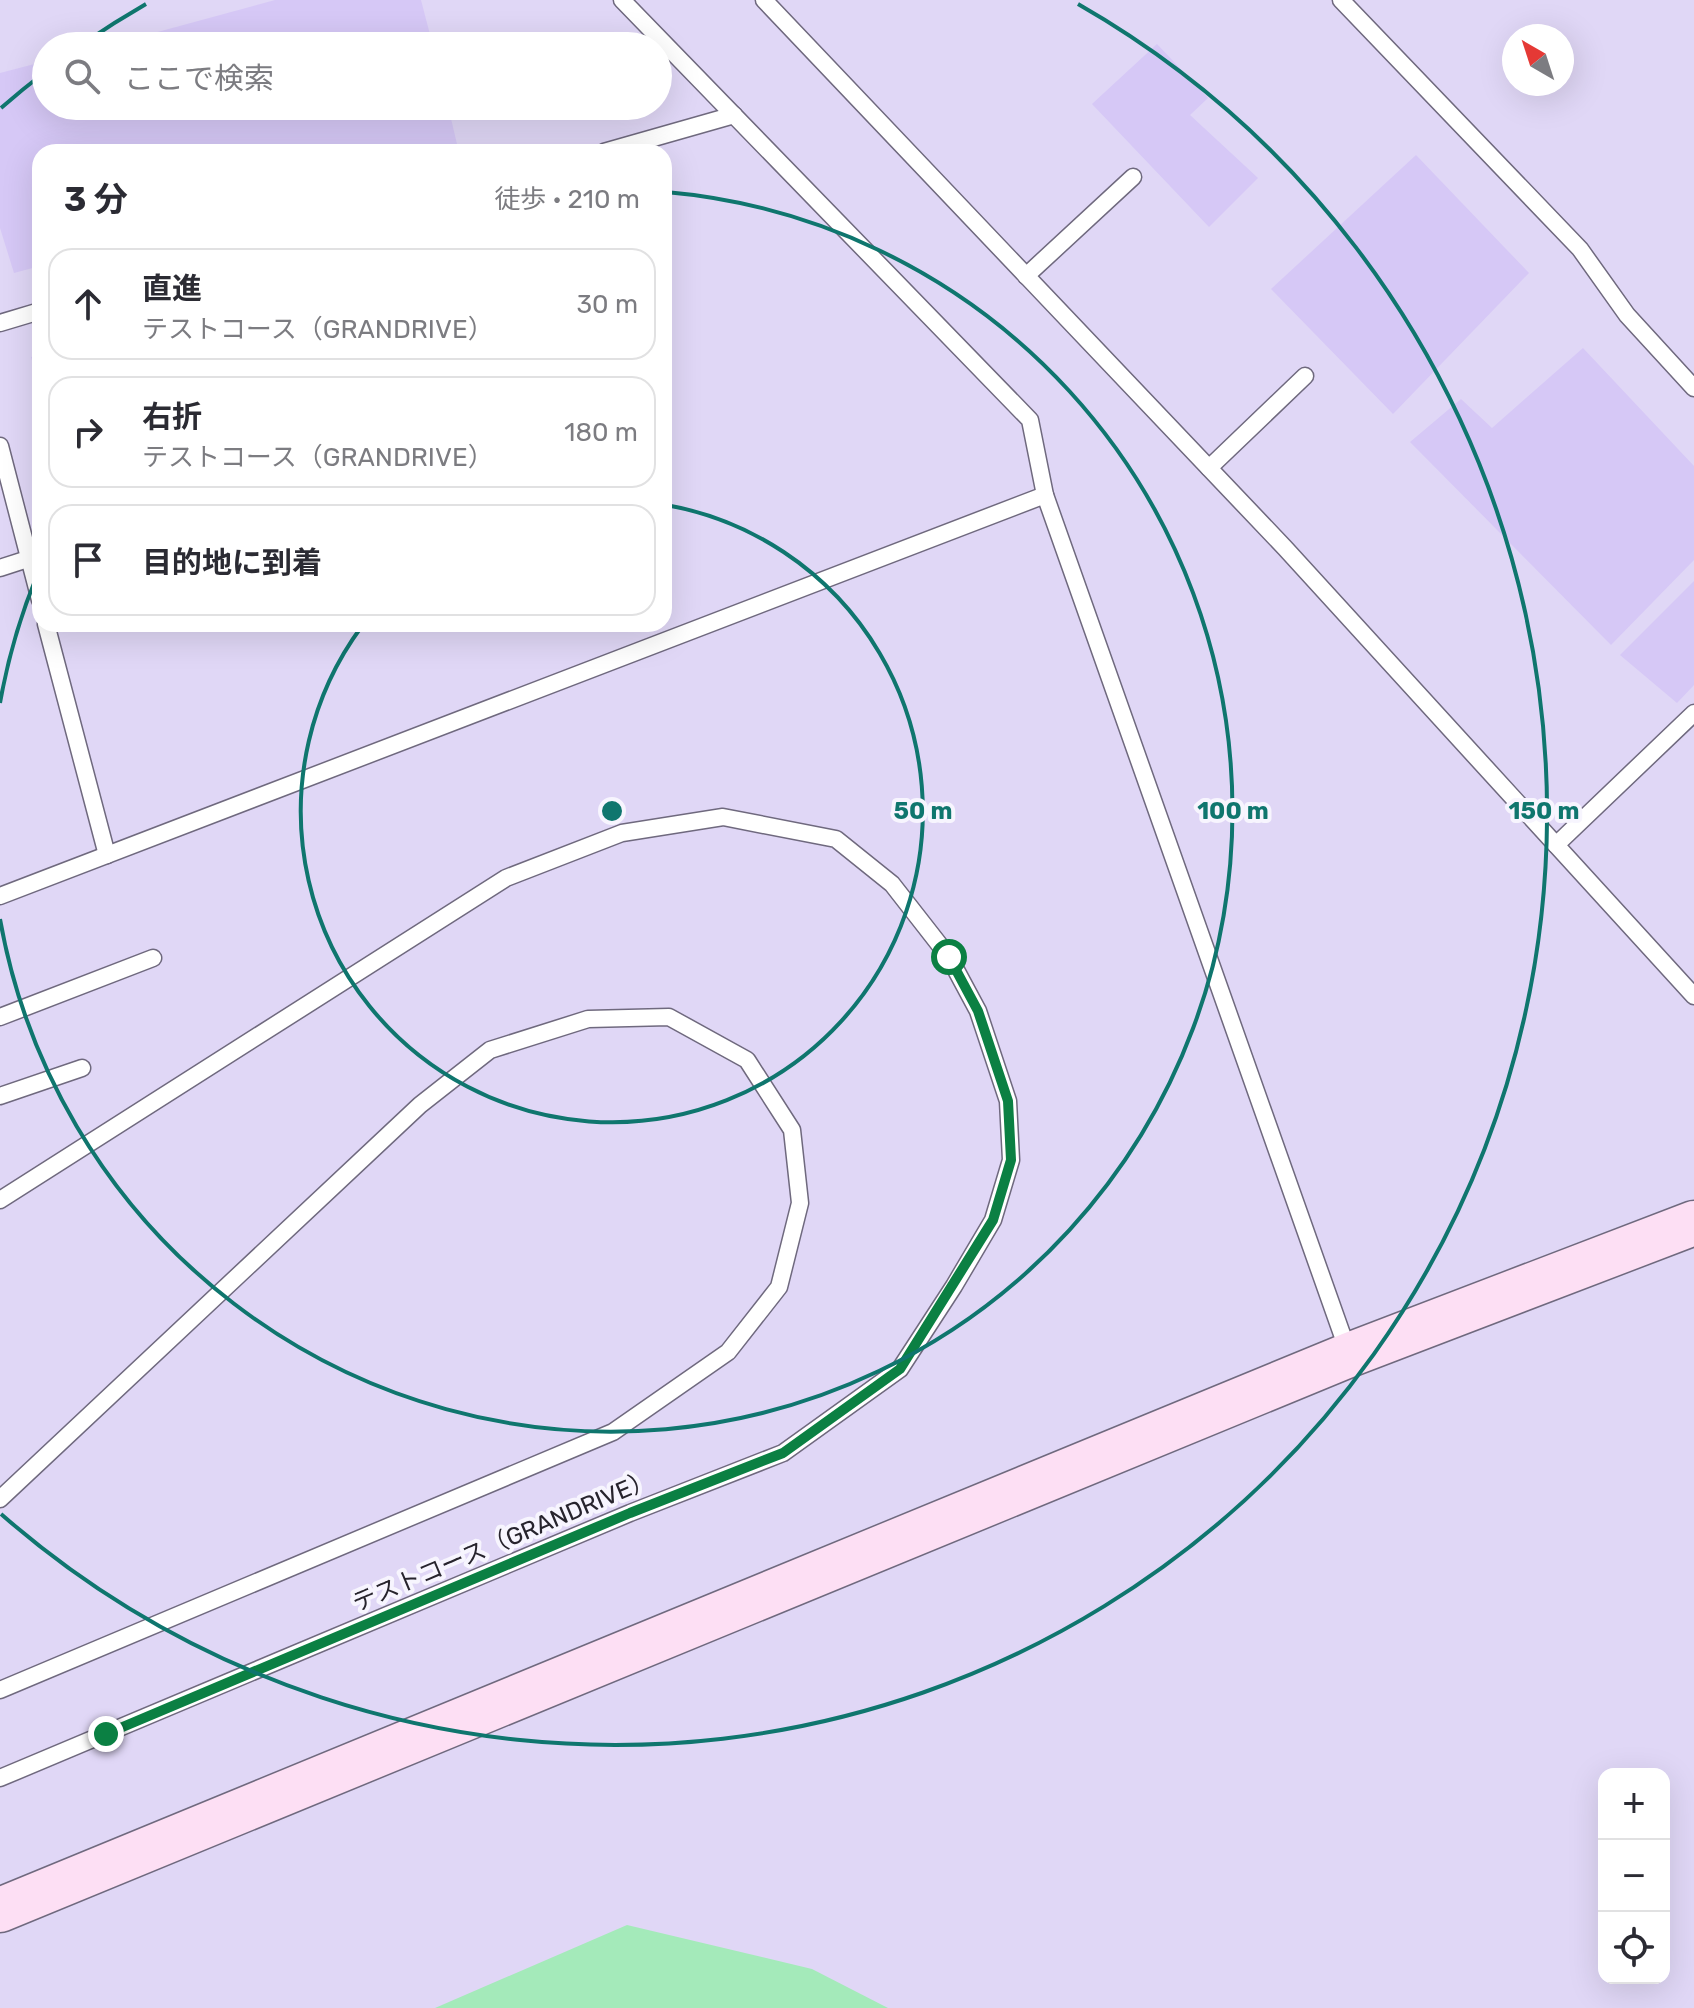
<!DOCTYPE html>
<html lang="ja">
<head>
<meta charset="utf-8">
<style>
  :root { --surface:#fff; --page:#f7f7f7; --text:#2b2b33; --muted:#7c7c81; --line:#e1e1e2 }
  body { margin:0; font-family:Rubik,"Noto Sans JP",sans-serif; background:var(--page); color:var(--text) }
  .controls { position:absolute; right:24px; bottom:24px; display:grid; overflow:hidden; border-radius:16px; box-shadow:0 8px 32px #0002 }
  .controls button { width:72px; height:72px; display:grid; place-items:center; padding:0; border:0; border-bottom:2px solid var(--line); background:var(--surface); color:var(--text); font:40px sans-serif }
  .compass { position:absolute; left:1502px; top:24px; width:72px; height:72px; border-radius:50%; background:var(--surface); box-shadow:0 8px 32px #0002; rotate:321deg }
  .stop { position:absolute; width:24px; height:24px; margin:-18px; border:6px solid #0b8043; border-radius:50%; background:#fff }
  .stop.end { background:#0b8043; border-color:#fff; box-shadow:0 2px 8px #0008 }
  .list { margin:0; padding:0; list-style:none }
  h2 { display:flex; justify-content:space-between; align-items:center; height:104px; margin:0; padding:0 32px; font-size:34px }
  h2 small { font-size:26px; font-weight:400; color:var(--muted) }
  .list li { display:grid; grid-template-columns:52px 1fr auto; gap:24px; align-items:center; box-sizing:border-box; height:112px; margin:0 16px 16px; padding:0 16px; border:2px solid var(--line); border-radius:24px }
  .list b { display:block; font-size:30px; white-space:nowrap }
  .list p { margin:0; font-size:26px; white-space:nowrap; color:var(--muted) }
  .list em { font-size:26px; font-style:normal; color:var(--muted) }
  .icon { flex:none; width:44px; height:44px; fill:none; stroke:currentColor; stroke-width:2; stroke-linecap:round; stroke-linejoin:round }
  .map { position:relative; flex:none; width:1694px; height:2008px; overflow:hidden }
  .search { position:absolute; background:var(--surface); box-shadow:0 8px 32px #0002; left:32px; top:32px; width:640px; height:88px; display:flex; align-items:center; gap:20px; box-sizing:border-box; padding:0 28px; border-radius:44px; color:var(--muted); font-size:30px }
  .panel { position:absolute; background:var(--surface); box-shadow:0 8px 32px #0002; left:32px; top:144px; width:640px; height:488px; border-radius:24px }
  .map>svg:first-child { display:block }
  .built { fill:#e0d7f6; fill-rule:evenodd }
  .green { fill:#a4eaba }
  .building { fill:#d6c8f6 }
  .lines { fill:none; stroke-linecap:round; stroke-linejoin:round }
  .lane-casing { stroke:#6f697e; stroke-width:19 }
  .secondary-casing { stroke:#6f697e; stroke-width:47 }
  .lane { stroke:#fff; stroke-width:16 }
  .secondary { stroke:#fddff4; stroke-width:44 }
  .route { stroke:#0b8043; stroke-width:10 }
  .ring { fill:none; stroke:#0f766e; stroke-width:4 }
  .labels { text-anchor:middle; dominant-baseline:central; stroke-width:8; stroke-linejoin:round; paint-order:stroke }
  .street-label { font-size:24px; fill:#27242d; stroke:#f7f5fe }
  .centre { fill:#0f766e; stroke:#f7f5fe; stroke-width:4 }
  .ring-label { font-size:24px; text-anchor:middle; font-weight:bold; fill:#0f766e; stroke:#f7f5fe; stroke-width:8; stroke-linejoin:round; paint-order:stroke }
</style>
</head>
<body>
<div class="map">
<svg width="1694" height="2008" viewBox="0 0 1694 2008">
  <rect width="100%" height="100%" fill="#ece5fd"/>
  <path class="built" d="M0 0H1694V2008H0ZM1514 36H1562V84H1514ZM46 46H658V106H46ZM40 152H664V624H40ZM1604 1774H1664V1978H1604Z"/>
  <polygon class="green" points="627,1925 812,1969 888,2008 435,2008"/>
  <g class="building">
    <polygon points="275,0 421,0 433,46 106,46"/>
    <polygon points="1157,44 1208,98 1190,115 1258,178 1209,227 1092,104"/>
    <polygon points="46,61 46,106 448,106 457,144 430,152 40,152 40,266 14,273 0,228 0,73"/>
    <polygon points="1416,155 1529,273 1393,414 1271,289"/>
    <polygon points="1583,348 1694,466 1694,560 1611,645 1410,442 1461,399 1492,428"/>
    <polygon points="40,355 40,385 39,385 31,357"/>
    <polygon points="1694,581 1694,685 1677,703 1620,655"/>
  </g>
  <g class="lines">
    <defs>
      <g id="lane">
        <polyline points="622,0 1030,420 1045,495"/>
        <polyline points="764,0 1285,548 1694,996"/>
        <polyline points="1341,0 1580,249 1627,315 1694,388"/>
        <polyline points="604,152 734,115"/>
        <polyline points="1026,276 1133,177"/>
        <polyline points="0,323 40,311"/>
        <polyline points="0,446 40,600"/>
        <polyline points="1209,468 1305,376"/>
        <polyline points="0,568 40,555"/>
        <polyline points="46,624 107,855"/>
        <polyline points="1556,845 1694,713"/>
        <polyline points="0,896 1045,495 1349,1354"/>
        <polyline points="0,1017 153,958"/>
        <polyline points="0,1096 82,1068"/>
        <polyline points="0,1200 506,878 622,833 723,817 836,839 892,884 949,957 978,1011 1008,1101 1011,1160 993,1220 954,1286 900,1369 783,1453 630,1513 0,1778"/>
        <polyline points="0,1499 420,1105 490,1050 588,1019 669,1017 747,1060 792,1130 800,1203 779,1287 728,1352 613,1432 0,1690"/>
      </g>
      <polyline id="secondary" points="0,1910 1349,1355 1694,1223"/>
    </defs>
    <use href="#lane" class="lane-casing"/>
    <use href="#secondary" class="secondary-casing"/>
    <use href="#lane" class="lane"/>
    <use href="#secondary" class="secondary"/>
  </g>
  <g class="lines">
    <polyline class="route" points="106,1734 630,1513 783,1453 900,1369 993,1220 1011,1160 1008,1101 978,1011 949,957"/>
  </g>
  <g class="ring">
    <path d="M666 505A311 311 0 1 1 362 626"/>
    <path d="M0 703A621 621 0 0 1 38 573M666 192A621 621 0 1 1 0 919"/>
    <path d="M1 108A932 932 0 0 1 45 72M84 43A932 932 0 0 1 146 4M1078 4A932 932 0 1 1 1 1514"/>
  </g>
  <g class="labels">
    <g class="street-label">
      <text transform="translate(503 1541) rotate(-23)">テストコース（GRANDRIVE）</text>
    </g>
  </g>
  <circle cx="612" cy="811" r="12" class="centre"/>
  <g class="ring-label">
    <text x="923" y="819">50 m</text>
    <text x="1233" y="819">100 m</text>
    <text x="1544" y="819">150 m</text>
  </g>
</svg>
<div class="controls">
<button>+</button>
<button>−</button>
<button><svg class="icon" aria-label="locate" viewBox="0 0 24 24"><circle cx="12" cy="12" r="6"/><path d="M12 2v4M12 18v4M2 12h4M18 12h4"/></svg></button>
</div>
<svg class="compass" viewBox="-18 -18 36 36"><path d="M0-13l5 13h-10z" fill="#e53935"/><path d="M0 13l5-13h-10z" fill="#7c7c81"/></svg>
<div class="stop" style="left:949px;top:957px"></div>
<div class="stop end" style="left:106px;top:1734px"></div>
<div class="search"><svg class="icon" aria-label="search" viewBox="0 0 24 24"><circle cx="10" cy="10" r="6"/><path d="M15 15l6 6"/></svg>ここで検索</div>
<section class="panel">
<h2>3 分<small>徒歩 · 210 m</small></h2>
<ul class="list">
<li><svg class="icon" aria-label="ahead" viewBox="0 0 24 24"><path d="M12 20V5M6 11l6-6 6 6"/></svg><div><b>直進</b><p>テストコース（GRANDRIVE）</p></div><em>30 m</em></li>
<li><svg class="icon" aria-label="right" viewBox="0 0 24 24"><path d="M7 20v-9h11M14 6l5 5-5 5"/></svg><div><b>右折</b><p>テストコース（GRANDRIVE）</p></div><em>180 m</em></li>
<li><svg class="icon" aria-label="arrive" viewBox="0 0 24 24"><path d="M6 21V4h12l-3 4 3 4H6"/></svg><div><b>目的地に到着</b></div></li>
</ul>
</section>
</div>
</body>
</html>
